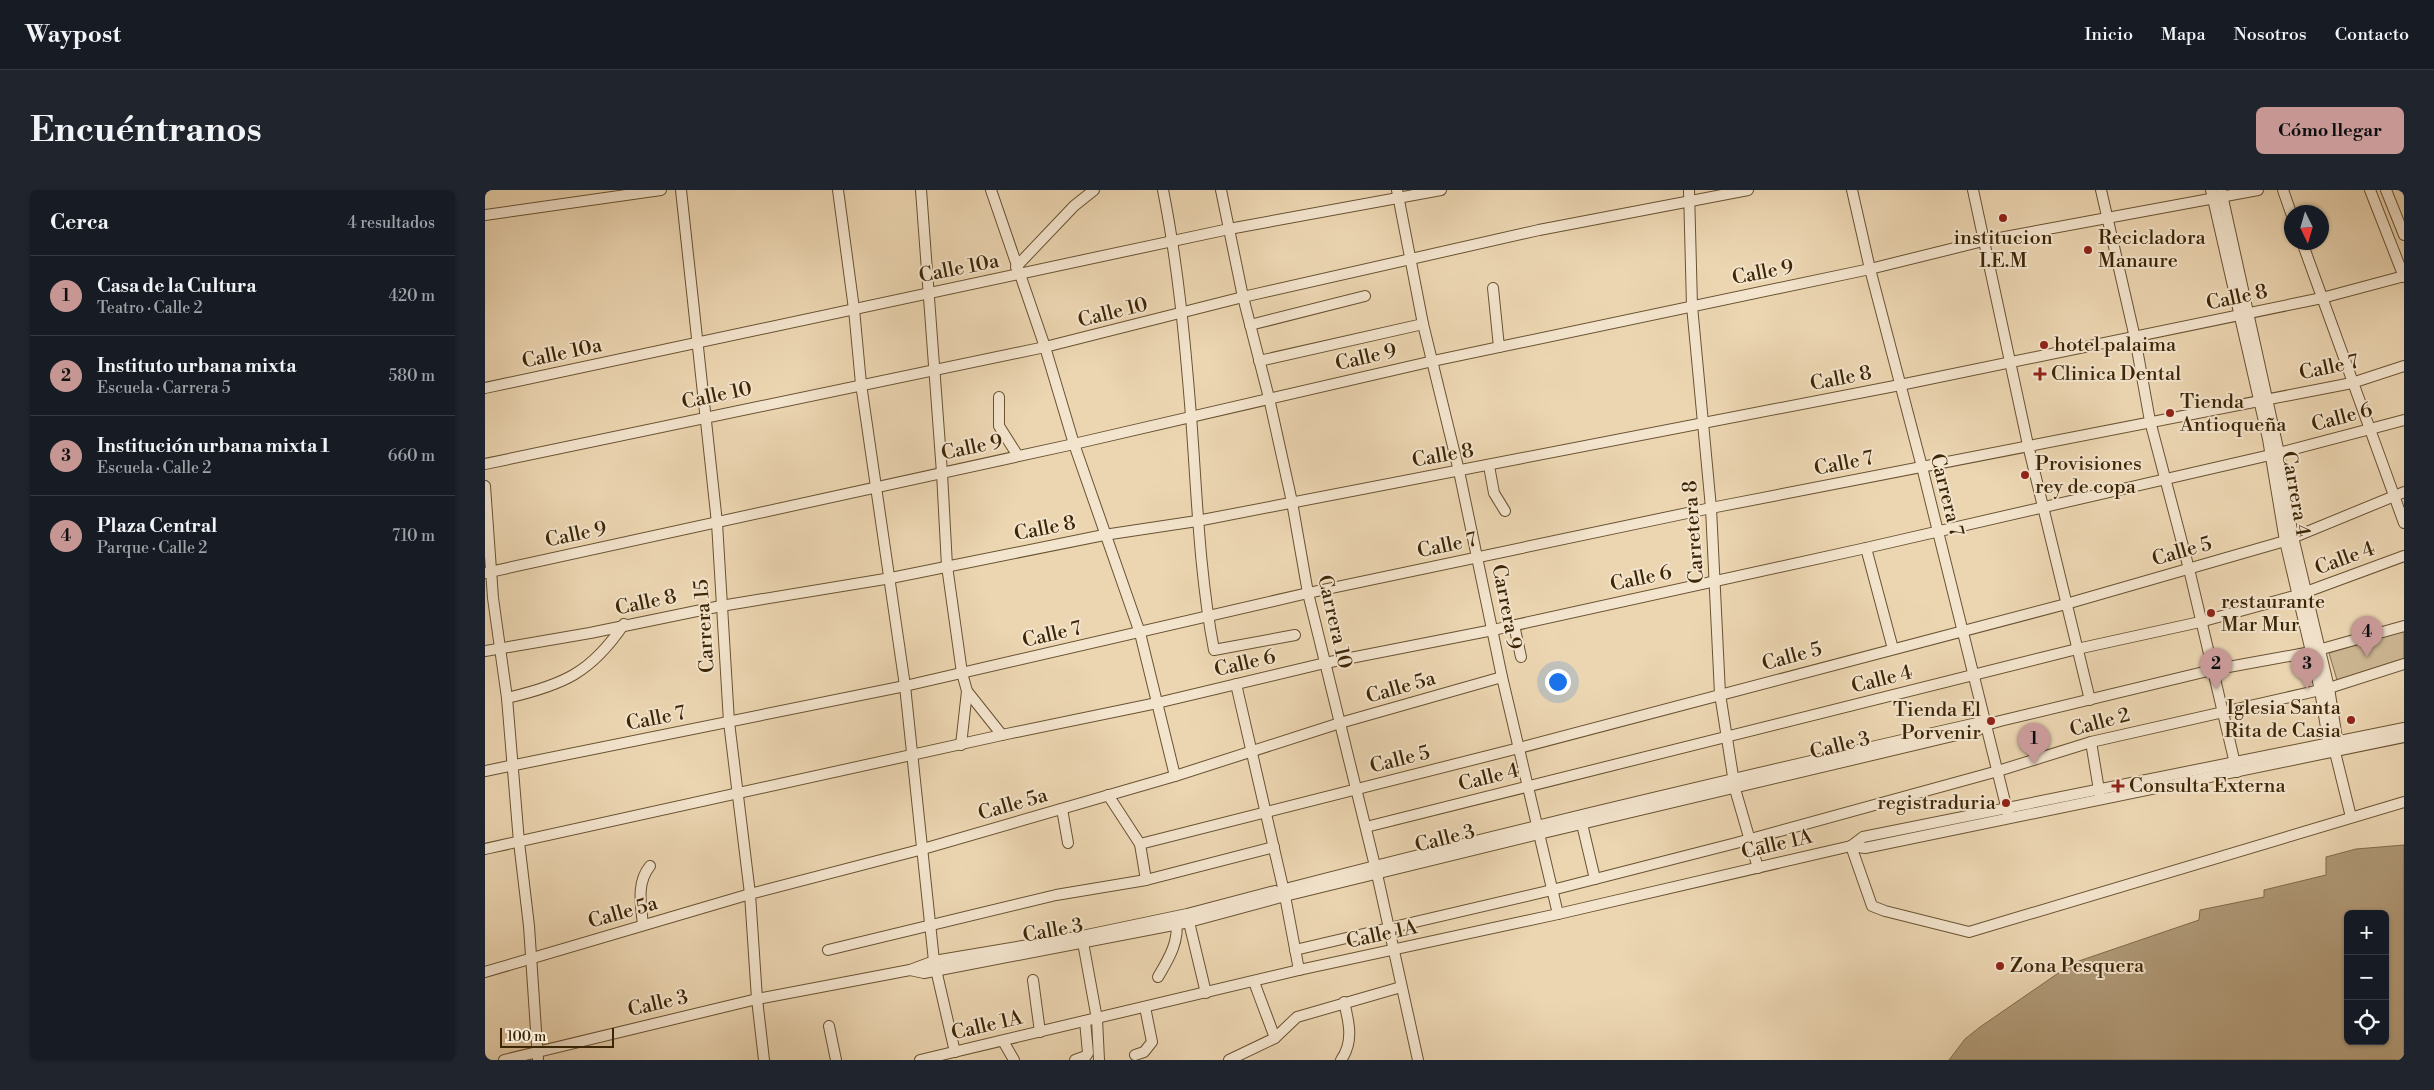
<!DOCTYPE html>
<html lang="es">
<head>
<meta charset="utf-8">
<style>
  :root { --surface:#171b24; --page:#20242c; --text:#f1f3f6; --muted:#9ea1a6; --line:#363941; --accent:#c59692 }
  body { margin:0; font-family:"Libre Bodoni",serif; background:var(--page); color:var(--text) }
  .controls { position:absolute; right:15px; bottom:15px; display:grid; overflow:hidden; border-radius:8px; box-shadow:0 1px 4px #0004 }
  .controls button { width:45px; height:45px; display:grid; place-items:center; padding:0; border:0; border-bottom:1px solid var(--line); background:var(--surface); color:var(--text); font:25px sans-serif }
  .compass { position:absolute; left:1799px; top:15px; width:45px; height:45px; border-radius:50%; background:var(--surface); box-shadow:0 1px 4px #0004; rotate:175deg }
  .scale { position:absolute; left:15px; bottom:12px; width:114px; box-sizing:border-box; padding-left:5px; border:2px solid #3d2606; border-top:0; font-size:14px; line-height:18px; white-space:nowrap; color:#3d2606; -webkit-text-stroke:4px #f3e4cd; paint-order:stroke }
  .you { position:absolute; left:1072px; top:491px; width:18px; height:18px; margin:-12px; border:4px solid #fff; border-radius:50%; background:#1a73e8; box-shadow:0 0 0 8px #1a73e833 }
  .badge { display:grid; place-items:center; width:32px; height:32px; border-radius:50%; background:var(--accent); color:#111; font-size:16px; font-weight:700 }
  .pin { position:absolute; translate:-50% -41px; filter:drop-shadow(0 1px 2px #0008) }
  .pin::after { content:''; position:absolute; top:26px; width:18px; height:15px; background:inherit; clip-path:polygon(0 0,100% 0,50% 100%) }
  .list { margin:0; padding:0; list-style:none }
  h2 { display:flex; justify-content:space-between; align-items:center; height:65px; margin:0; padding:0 20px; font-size:21px }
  h2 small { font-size:16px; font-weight:400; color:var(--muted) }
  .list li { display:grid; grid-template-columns:32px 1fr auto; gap:15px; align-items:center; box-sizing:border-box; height:80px; padding:0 20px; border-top:1px solid var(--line) }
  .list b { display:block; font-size:19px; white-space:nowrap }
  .list p { margin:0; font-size:16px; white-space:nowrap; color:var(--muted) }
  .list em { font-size:16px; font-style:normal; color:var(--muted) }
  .icon { flex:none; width:28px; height:28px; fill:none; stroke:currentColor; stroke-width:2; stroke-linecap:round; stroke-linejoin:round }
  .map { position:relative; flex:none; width:1919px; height:870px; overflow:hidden; border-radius:8px }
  header { display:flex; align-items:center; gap:30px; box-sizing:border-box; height:70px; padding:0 25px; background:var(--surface); border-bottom:1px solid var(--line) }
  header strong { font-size:24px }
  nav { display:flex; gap:28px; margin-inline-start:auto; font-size:18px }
  .intro { display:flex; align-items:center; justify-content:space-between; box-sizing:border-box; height:120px; padding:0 30px }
  h1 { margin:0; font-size:35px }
  .button { padding:12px 22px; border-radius:8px; background:var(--accent); color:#111; font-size:18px; font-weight:700 }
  main { display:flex; gap:30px; padding:0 30px }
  aside { flex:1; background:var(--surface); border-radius:8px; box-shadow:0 1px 4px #0004 }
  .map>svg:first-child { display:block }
  .green { fill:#ceb895; stroke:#866f4e }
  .water { fill:#b09a78; stroke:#826c4a; fill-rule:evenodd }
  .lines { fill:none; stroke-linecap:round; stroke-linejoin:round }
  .minor-casing { stroke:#695231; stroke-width:12 }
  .minor { stroke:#f3e4cd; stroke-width:10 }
  .poi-dot { fill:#8f2418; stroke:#f3e4cd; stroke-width:2 }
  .labels { text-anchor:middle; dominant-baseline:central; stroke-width:4; stroke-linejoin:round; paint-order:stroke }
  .poi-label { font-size:20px; fill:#3d2606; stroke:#f3e4cd; text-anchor:start }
  .street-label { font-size:20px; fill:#3d2606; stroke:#f3e4cd }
</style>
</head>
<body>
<header>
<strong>Waypost</strong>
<nav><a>Inicio</a><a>Mapa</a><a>Nosotros</a><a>Contacto</a></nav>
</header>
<div class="intro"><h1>Encuéntranos</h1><a class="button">Cómo llegar</a></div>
<main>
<aside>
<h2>Cerca<small>4 resultados</small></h2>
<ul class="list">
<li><span class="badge">1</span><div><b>Casa de la Cultura</b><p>Teatro · Calle 2</p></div><em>420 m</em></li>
<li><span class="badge">2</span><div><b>Instituto urbana mixta</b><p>Escuela · Carrera 5</p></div><em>580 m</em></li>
<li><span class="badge">3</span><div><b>Institución urbana mixta 1</b><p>Escuela · Calle 2</p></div><em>660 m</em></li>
<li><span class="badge">4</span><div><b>Plaza Central</b><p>Parque · Calle 2</p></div><em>710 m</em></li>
</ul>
</aside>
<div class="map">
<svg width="1919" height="870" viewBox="0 0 1919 870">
  <rect width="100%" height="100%" fill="#ecd6b2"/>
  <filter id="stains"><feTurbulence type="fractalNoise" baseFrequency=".004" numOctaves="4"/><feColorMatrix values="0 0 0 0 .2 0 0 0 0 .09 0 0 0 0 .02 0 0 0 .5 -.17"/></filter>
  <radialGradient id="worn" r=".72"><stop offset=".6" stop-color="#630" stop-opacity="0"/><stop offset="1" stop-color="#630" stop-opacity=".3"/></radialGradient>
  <polygon class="green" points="1919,441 1919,471 1852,490 1844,463"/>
  <path class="water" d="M1919 655V870H1464L1480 849 1495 837 1588 773 1714 730 1715 720 1779 707V700L1841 685V667L1871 659ZM1863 724H1900V851H1863Z"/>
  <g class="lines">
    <defs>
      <g id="minor">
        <polyline points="196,0 232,333 244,532 265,704 272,809 279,870"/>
        <polyline points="353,0 369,119 376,194 420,496 449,771 470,862"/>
        <polyline points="436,0 457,283 462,376 477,483 482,501 517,545"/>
        <polyline points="506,0 560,157 589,254 655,443 690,586"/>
        <path d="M678 0C693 75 700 150 706 226 712 304 714 382 729 460L810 445"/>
        <polyline points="736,0 758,107 784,208 807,312 823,403 892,684 933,870"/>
        <polyline points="912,0 938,134 974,281 1017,487 1073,724"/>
        <polyline points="1204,0 1207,116 1226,318 1235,504 1250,599 1273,678"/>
        <polyline points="1367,0 1385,79 1437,277 1524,628"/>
        <polyline points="1488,0 1543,255 1605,510"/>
        <polyline points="1616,0 1650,148 1665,231 1704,379 1752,582"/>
        <polyline points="1726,0 1783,249 1800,351 1835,500 1843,550 1848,554 1866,627"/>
        <polyline points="1736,0 1794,263 1808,347 1844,498 1852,549 1848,554"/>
        <polyline points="1798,0 1806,23"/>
        <polyline points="1885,0 1919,87"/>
        <polyline points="1901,0 1919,45"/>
        <polyline points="0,25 176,0"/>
        <polyline points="1817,52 1919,333"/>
        <polyline points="531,77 589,16 609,0"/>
        <polyline points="1008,98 1014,157"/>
        <polyline points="765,135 880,106"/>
        <polyline points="774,171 938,134"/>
        <polyline points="0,198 744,39 956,0"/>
        <polyline points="514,207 514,236 533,266"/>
        <polyline points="0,274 560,157 758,107 1054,40 1263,0"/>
        <polyline points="1004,276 1009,303 1020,321"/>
        <polyline points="0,296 8,408 22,508 34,652 44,736 53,870"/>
        <polyline points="1381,358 1408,459"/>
        <polyline points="0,383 589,254 948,171 1385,79 1498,51 1773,0"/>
        <polyline points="1029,435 1036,467"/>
        <polyline points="0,461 105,443 236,416 406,388 619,345 712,331 1415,195 1837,108 1919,86"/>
        <polyline points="751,494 800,706 814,780"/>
        <path d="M22 508C78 495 106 483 139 434"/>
        <polyline points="1606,552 1615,606"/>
        <polyline points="476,555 482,501"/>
        <polyline points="0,581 420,496 823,403 1226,318 1867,193 1919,176"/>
        <polyline points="623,605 655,654"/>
        <polyline points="577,619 583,653"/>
        <polyline points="1097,634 1110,689"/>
        <polyline points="881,637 1592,459 1715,432 1813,405 1919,366"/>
        <polyline points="1366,656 1387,716 1400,721 1484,742 1919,612"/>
        <polyline points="1366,656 1378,647 1919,538"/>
        <polyline points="0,659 517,545 672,513 840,473 1008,440 1381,358 1794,263 1919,230"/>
        <polyline points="661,690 655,654 1034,558 1581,414 1800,351 1919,302"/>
        <path d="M804 698C1032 639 1262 585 1492 533L1501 535"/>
        <polyline points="703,728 721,803"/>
        <path d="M158 735C156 715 151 693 165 676"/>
        <polyline points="597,747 612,829 614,870"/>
        <polyline points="343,760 571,705 661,690 789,657"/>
        <polyline points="810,760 1067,700 1251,653 1513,581 1606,552 1844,498 1919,474"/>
        <polyline points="425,780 439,783 704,732 800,706 1054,644 1493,540 1501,535 1515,531 1727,480 1826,462 1919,436"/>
        <polyline points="0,782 265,704 438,659 690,586 855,533 1017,487"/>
        <path d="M673 787C683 770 695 751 691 730"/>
        <polyline points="548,790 555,842"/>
        <polyline points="769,792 790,848"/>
        <polyline points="344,836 351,870"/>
        <polyline points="518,851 529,870"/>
        <polyline points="650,865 659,862 667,852 660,817"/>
        <polyline points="19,870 272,809 425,780 449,771 597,746 702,724 790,701"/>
        <polyline points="435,870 814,780 1073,724 1366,656 1380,658 1919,547"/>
        <polyline points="590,870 601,866 603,863 600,831"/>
        <polyline points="744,870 790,848 812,827 916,797"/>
        <path d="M856 870C869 852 864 832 859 812"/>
      </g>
    </defs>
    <use href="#minor" class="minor-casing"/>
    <use href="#minor" class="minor"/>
  </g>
  <g class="poi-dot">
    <circle cx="1518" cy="28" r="5"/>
    <circle cx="1603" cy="60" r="5"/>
    <circle cx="1559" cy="155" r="5"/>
    <path d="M1552.5 176.5h5v5h5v5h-5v5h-5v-5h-5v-5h5z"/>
    <circle cx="1685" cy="223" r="5"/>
    <circle cx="1540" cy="285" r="5"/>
    <circle cx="1726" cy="423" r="5"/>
    <circle cx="1866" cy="530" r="5"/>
    <circle cx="1506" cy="531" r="5"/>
    <path d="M1630.5 588.5h5v5h5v5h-5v5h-5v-5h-5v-5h5z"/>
    <circle cx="1521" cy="613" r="5"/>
    <circle cx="1515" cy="776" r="5"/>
  </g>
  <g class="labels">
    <g class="poi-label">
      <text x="1518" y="48" text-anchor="middle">institucion<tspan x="1518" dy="23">I.E.M</tspan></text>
      <text x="1613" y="48">Recicladora<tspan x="1613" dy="23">Manaure</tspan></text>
      <text x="1569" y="155">hotel palaima</text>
      <text x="1566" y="184">Clinica Dental</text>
      <text x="1695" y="212">Tienda<tspan x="1695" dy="23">Antioqueña</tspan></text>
      <text x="1550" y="274">Provisiones<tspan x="1550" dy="23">rey de copa</tspan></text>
      <text x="1736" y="412">restaurante<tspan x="1736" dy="23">Mar Mur</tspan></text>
      <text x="1856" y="518" text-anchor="end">Iglesia Santa<tspan x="1856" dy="23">Rita de Casia</tspan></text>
      <text x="1496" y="520" text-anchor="end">Tienda El<tspan x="1496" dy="23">Porvenir</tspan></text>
      <text x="1644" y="596">Consulta Externa</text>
      <text x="1511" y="613" text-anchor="end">registraduria</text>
      <text x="1525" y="776">Zona Pesquera</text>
    </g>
    <g class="street-label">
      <text transform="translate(474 79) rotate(-11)">Calle 10a</text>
      <text transform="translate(1278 83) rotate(-11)">Calle 9</text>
      <text transform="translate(1752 108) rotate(-12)">Calle 8</text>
      <text transform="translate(628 123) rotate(-14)">Calle 10</text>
      <text transform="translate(77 164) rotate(-12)">Calle 10a</text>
      <text transform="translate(881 168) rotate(-13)">Calle 9</text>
      <text transform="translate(1844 178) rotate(-12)">Calle 7</text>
      <text transform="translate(1356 189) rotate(-11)">Calle 8</text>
      <text transform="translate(232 206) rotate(-12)">Calle 10</text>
      <text transform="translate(1857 228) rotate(-15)">Calle 6</text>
      <text transform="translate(487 258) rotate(-12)">Calle 9</text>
      <text transform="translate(958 266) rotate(-10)">Calle 8</text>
      <text transform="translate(1359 274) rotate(-11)">Calle 7</text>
      <text transform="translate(1810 304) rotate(80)">Carrera 4</text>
      <text transform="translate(1461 305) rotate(76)">Carrera 7</text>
      <text transform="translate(560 339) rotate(-11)">Calle 8</text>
      <text transform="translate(1209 342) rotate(-94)">Carretera 8</text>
      <text transform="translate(91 345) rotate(-12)">Calle 9</text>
      <text transform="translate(962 356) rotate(-12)">Calle 7</text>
      <text transform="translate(1697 362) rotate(-16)">Calle 5</text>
      <text transform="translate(1860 369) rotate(-20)">Calle 4</text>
      <text transform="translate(1156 389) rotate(-12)">Calle 6</text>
      <text transform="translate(161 413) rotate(-12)">Calle 8</text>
      <text transform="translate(1021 417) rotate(79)">Carrera 9</text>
      <text transform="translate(849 432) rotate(77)">Carrera 10</text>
      <text transform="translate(220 436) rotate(-94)">Carrera 15</text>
      <text transform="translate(567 445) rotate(-13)">Calle 7</text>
      <text transform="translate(1307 467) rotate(-15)">Calle 5</text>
      <text transform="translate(760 474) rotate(-13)">Calle 6</text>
      <text transform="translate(1397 490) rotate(-14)">Calle 4</text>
      <text transform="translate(916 498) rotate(-16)">Calle 5a</text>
      <text transform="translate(171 529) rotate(-11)">Calle 7</text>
      <text transform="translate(1615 533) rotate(-15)">Calle 2</text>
      <text transform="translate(1355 556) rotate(-14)">Calle 3</text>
      <text transform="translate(915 570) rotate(-14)">Calle 5</text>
      <text transform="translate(1004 588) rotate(-14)">Calle 4</text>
      <text transform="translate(528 615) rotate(-16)">Calle 5a</text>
      <text transform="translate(960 649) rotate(-14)">Calle 3</text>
      <text transform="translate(1292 655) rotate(-13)">Calle 1A</text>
      <text transform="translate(138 723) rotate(-16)">Calle 5a</text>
      <text transform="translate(568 741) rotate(-10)">Calle 3</text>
      <text transform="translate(897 745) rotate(-12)">Calle 1A</text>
      <text transform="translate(173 814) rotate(-13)">Calle 3</text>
      <text transform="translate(502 836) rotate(-13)">Calle 1A</text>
    </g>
  </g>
  <rect width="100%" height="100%" filter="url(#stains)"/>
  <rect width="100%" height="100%" fill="url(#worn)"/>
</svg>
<div class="controls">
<button>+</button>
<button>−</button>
<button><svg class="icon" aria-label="locate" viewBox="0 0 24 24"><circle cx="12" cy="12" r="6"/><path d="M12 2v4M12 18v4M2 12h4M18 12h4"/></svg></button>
</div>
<svg class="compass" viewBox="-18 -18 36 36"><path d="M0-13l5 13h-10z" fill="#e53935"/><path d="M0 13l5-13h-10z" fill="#9ea1a6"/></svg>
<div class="scale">100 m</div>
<div class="you"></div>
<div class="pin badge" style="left:1549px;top:574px">1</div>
<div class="pin badge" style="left:1731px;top:499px">2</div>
<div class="pin badge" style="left:1822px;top:499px">3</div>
<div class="pin badge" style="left:1882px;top:467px">4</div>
</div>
</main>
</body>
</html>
